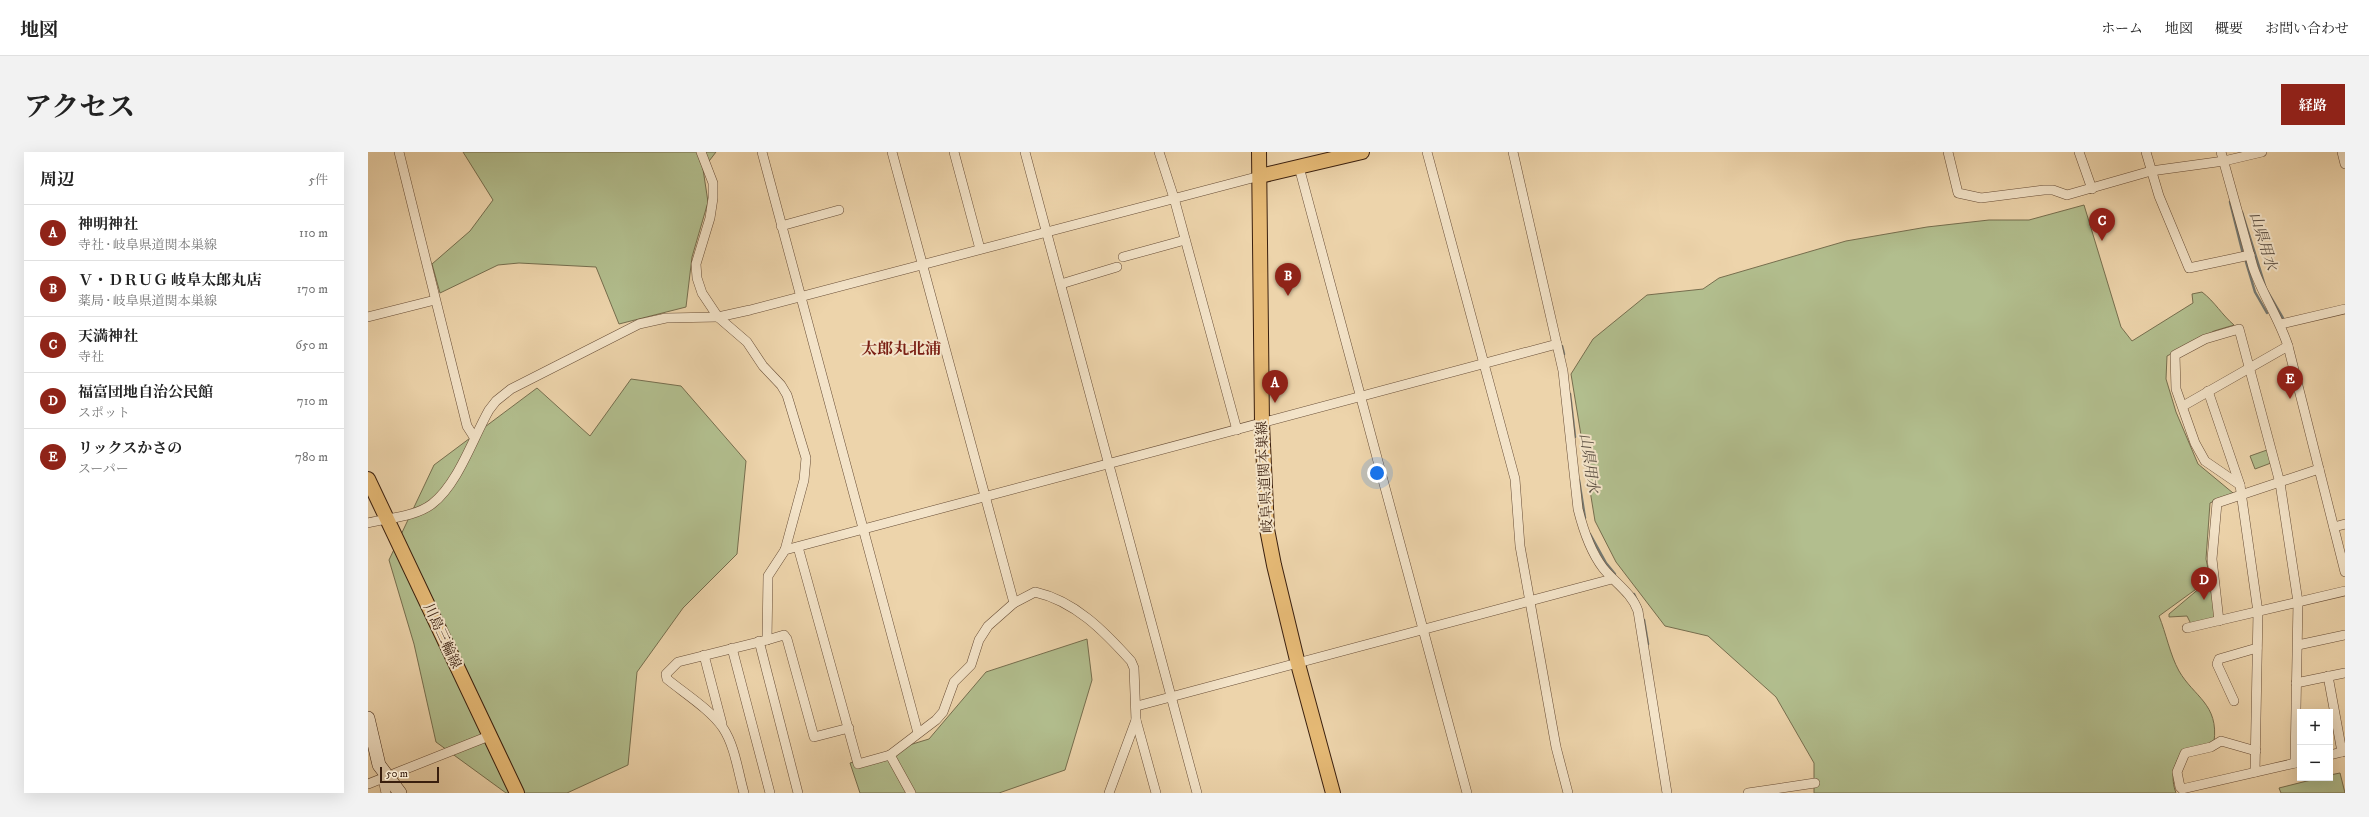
<!DOCTYPE html>
<html lang="ja">
<head>
<meta charset="utf-8">
<style>
  :root { --surface:#fff; --page:#f2f2f2; --text:#222; --muted:#767676; --line:#e0e0e0; --accent:#8f2418 }
  body { margin:0; font-family:"IM FELL DW Pica","Noto Serif JP",serif; background:var(--page); color:var(--text) }
  .controls { position:absolute; right:12px; bottom:12px; display:grid; overflow:hidden; border-radius:0px; box-shadow:0 4px 16px #0002 }
  .controls button { width:36px; height:36px; display:grid; place-items:center; padding:0; border:0; border-bottom:1px solid var(--line); background:var(--surface); color:var(--text); font:20px sans-serif }
  .scale { position:absolute; left:12px; bottom:10px; width:59px; box-sizing:border-box; padding-left:4px; border:2px solid #3a1f0e; border-top:0; font-size:11px; line-height:14px; white-space:nowrap; color:#3a1f0e; -webkit-text-stroke:3px #f3e3c8; paint-order:stroke }
  .you { position:absolute; left:1009px; top:321px; width:14px; height:14px; margin:-10px; border:3px solid #fff; border-radius:50%; background:#1a73e8; box-shadow:0 0 0 6px #1a73e833 }
  .badge { display:grid; place-items:center; width:26px; height:26px; border-radius:50%; background:var(--accent); color:#fff; font-size:13px; font-weight:700 }
  .pin { position:absolute; translate:-50% -33px; filter:drop-shadow(0 1px 2px #0008) }
  .pin::after { content:''; position:absolute; top:21px; width:14px; height:12px; background:inherit; clip-path:polygon(0 0,100% 0,50% 100%) }
  .list { margin:0; padding:0; list-style:none }
  h2 { display:flex; justify-content:space-between; align-items:center; height:52px; margin:0; padding:0 16px; font-size:17px }
  h2 small { font-size:13px; font-weight:400; color:var(--muted) }
  .list li { display:grid; grid-template-columns:26px 1fr auto; gap:12px; align-items:center; box-sizing:border-box; height:56px; padding:0 16px; border-top:1px solid var(--line) }
  .list b { display:block; font-size:15px; white-space:nowrap }
  .list p { margin:0; font-size:13px; white-space:nowrap; color:var(--muted) }
  .list em { font-size:13px; font-style:normal; color:var(--muted) }
  .map { position:relative; flex:none; width:1977px; height:641px; overflow:hidden; border-radius:0px }
  header { display:flex; align-items:center; gap:24px; box-sizing:border-box; height:56px; padding:0 20px; background:var(--surface); border-bottom:1px solid var(--line) }
  header strong { font-size:19px }
  nav { display:flex; gap:22px; margin-inline-start:auto; font-size:14px }
  .intro { display:flex; align-items:center; justify-content:space-between; box-sizing:border-box; height:96px; padding:0 24px }
  h1 { margin:0; font-size:28px }
  .button { padding:10px 18px; border-radius:0px; background:var(--accent); color:#fff; font-size:14px; font-weight:700 }
  main { display:flex; gap:24px; padding:0 24px }
  aside { flex:1; background:var(--surface); border-radius:0px; box-shadow:0 4px 16px #0002 }
  .map>svg:first-child { display:block }
  .green { fill:#b2be8e; stroke:#766e4e }
  .lines { fill:none; stroke-linecap:round; stroke-linejoin:round }
  .stream { stroke:#757972; stroke-width:2.5 }
  .street-casing { stroke:#674c35; stroke-width:10 }
  .secondary-casing { stroke:#3a1f0e; stroke-width:14 }
  .primary-casing { stroke:#3a1f0e; stroke-width:16 }
  .street { stroke:#f3e3c8; stroke-width:9 }
  .secondary { stroke:#f3e3c8; stroke-width:13 }
  .primary { stroke:#e6ba76; stroke-width:14 }
  .labels { text-anchor:middle; dominant-baseline:central; stroke-width:4; stroke-linejoin:round; paint-order:stroke }
  .street-label { font-size:14px; fill:#3a1f0e; stroke:#f3e3c8 }
  .water-label { font-size:15px; font-style:italic; fill:#584c40; stroke:#f3e3c8 }
  .quarter-label { font-size:16px; font-weight:bold; fill:#7a1f14; stroke:#f3e3c8 }
</style>
</head>
<body>
<header>
<strong>地図</strong>
<nav><a>ホーム</a><a>地図</a><a>概要</a><a>お問い合わせ</a></nav>
</header>
<div class="intro"><h1>アクセス</h1><a class="button">経路</a></div>
<main>
<aside>
<h2>周辺<small>5件</small></h2>
<ul class="list">
<li><span class="badge">A</span><div><b>神明神社</b><p>寺社 · 岐阜県道関本巣線</p></div><em>110 m</em></li>
<li><span class="badge">B</span><div><b>Ｖ・ＤＲＵＧ 岐阜太郎丸店</b><p>薬局 · 岐阜県道関本巣線</p></div><em>170 m</em></li>
<li><span class="badge">C</span><div><b>天満神社</b><p>寺社</p></div><em>650 m</em></li>
<li><span class="badge">D</span><div><b>福富団地自治公民館</b><p>スポット</p></div><em>710 m</em></li>
<li><span class="badge">E</span><div><b>リックスかさの</b><p>スーパー</p></div><em>780 m</em></li>
</ul>
</aside>
<div class="map">
<svg width="1977" height="641" viewBox="0 0 1977 641">
  <rect width="100%" height="100%" fill="#edd4ab"/>
  <filter id="stains"><feTurbulence type="fractalNoise" baseFrequency=".005" numOctaves="4"/><feColorMatrix values="0 0 0 0 .2 0 0 0 0 .09 0 0 0 0 .02 0 0 0 .5 -.17"/></filter>
  <radialGradient id="worn" r=".72"><stop offset=".6" stop-color="#630" stop-opacity="0"/><stop offset="1" stop-color="#630" stop-opacity=".3"/></radialGradient>
  <g class="green">
    <polygon points="95,0 348,0 335,17 340,50 324,105 318,155 251,172 228,115 151,111 130,113 72,141 64,112 102,79 125,48"/>
    <path d="M1716 53 1753 175 1764 189 1825 151 1824 142 1834 140C1847 150 1854 163 1866 173L1846 179 1799 204 1798 227 1808 260 1830 312 1865 341 1842 351 1838 407 1842 427 1791 464C1798 481 1802 503 1811 519 1826 545 1851 552 1846 590L1814 599C1806 613 1802 625 1808 641H1446V611L1408 545 1340 484 1297 474 1248 410 1227 369 1203 222 1225 187 1279 143 1335 137 1351 126 1478 89 1559 75 1621 68H1661Z"/>
    <polygon points="263,227 313,234 378,309 369,402 315,456 269,520 260,613 199,641 138,641 68,590 46,492 21,408 66,313 169,236 222,284"/>
    <polygon points="1899,298 1903,311 1887,317 1882,304"/>
    <polygon points="1842,433 1848,466 1823,472 1819,464 1801,465 1801,462 1833,435"/>
    <polygon points="719,487 724,528 697,618 631,641 492,641 482,611 561,587 618,520"/>
    <polygon points="1972,621 1977,641 1913,641 1911,636 1951,626 1962,626 1962,623"/>
  </g>
  <g class="lines">
    <g class="stream">
      <polyline points="1862,50 1875,102"/>
      <polyline points="1874,60 1898,137 1916,168"/>
      <polyline points="1878,110 1887,140 1899,161"/>
      <polyline points="1194,194 1196,202"/>
      <polyline points="1202,242 1207,285"/>
      <polyline points="1211,328 1217,366"/>
      <polyline points="1222,382 1238,411 1247,422"/>
      <polyline points="1266,442 1274,459"/>
      <polyline points="1276,468 1280,492"/>
    </g>
    <defs>
      <g id="street">
        <polyline points="31,0 99,274 106,285"/>
        <polyline points="333,0 345,31 345,46 342,66 328,112 329,126 334,141 350,165 379,190 395,214 413,233 419,243 438,306 436,328 417,398"/>
        <polyline points="394,0 550,581"/>
        <polyline points="524,0 646,451"/>
        <polyline points="586,0 612,97"/>
        <polyline points="657,0 829,641"/>
        <polyline points="791,0 806,46 869,278"/>
        <polyline points="1059,0 1147,327 1152,394 1188,595 1200,641"/>
        <path d="M1145 0 1195 219 1210 357C1215 377 1222 399 1235 416 1246 430 1264 441 1270 459L1299 641"/>
        <polyline points="1580,0 1590,41 1613,46 1676,38 1685,38 1699,43 1783,19 1856,9 1894,0"/>
        <polyline points="1711,0 1724,37"/>
        <polyline points="1778,0 1791,44 1821,116 1882,103"/>
        <path d="M1853 0 1885 115C1894 142 1911 166 1920 194L1977 420"/>
        <polyline points="1974,0 1977,12"/>
        <polyline points="931,15 1099,641"/>
        <polyline points="413,74 471,58"/>
        <polyline points="755,105 817,88"/>
        <polyline points="693,132 749,115"/>
        <polyline points="0,165 67,148"/>
        <polyline points="1913,172 1977,157"/>
        <polyline points="1840,239 1872,333 1890,460 1887,620"/>
        <polyline points="1815,254 1920,194"/>
        <polyline points="1872,333 1837,309 1827,291 1808,237 1807,203 1837,187 1871,177 1912,331 1930,450 1927,611"/>
        <path d="M0 371C20 366 47 365 64 352 90 332 105 286 121 258L128 249 143 237 271 172 298 166 350 165 382 158 892 24"/>
        <polyline points="1966,375 1977,372"/>
        <polyline points="430,395 490,612 522,603"/>
        <polyline points="1851,469 1844,407 1849,351 1951,317"/>
        <polyline points="1819,476 1977,439"/>
        <polyline points="399,488 416,483 419,487 446,585 481,576"/>
        <polyline points="391,489 430,641"/>
        <polyline points="1930,493 1977,483"/>
        <polyline points="364,496 402,641"/>
        <polyline points="336,503 354,572"/>
        <polyline points="1960,524 1974,600"/>
        <polyline points="1928,531 1977,521"/>
        <polyline points="1866,549 1849,512 1851,507 1889,496"/>
        <polyline points="769,554 1244,427"/>
        <polyline points="768,568 788,641"/>
        <polyline points="1888,599 1853,589 1843,595 1817,601 1809,620 1812,635 1814,637 1932,610"/>
        <polyline points="1962,603 1977,599"/>
        <polyline points="15,627 18,641"/>
        <polyline points="0,632 121,584"/>
        <path d="M376 641C370 620 367 594 355 576 343 558 316 541 299 527L298 522 310 510 399 488 400 424 417 398 1189 192"/>
        <path d="M543 641 522 603 568 568 575 560 586 530 603 513 611 488 620 474 646 451 667 440C707 449 736 479 763 509L766 516 768 568 741 641"/>
        <polyline points="1380,641 1447,631"/>
      </g>
      <polyline id="secondary" points="0,566 11,613 32,641"/>
      <g id="primary">
        <polyline points="891,0 894,272 899,377 906,413 930,512 965,641"/>
        <polyline points="892,24 994,0"/>
        <polyline points="0,327 149,641"/>
      </g>
    </defs>
    <use href="#street" class="street-casing"/>
    <use href="#secondary" class="secondary-casing"/>
    <use href="#primary" class="primary-casing"/>
    <use href="#street" class="street"/>
    <use href="#secondary" class="secondary"/>
    <use href="#primary" class="primary"/>
  </g>
  <g class="labels">
    <g class="street-label">
      <text transform="translate(897 325) rotate(-93)">岐阜県道関本巣線</text>
      <text transform="translate(74 484) rotate(65)">川島三輪線</text>
    </g>
    <g class="water-label">
      <text transform="translate(1895 89) rotate(73)">山県用水</text>
      <text transform="translate(1221 311) rotate(82)">山県用水</text>
    </g>
    <g class="quarter-label">
      <text x="533" y="197">太郎丸北浦</text>
    </g>
  </g>
  <rect width="100%" height="100%" filter="url(#stains)"/>
  <rect width="100%" height="100%" fill="url(#worn)"/>
</svg>
<div class="controls">
<button>+</button>
<button>−</button>
</div>
<div class="scale">50 m</div>
<div class="you"></div>
<div class="pin badge" style="left:907px;top:251px">A</div>
<div class="pin badge" style="left:920px;top:144px">B</div>
<div class="pin badge" style="left:1734px;top:89px">C</div>
<div class="pin badge" style="left:1836px;top:448px">D</div>
<div class="pin badge" style="left:1922px;top:247px">E</div>
</div>
</main>
</body>
</html>
